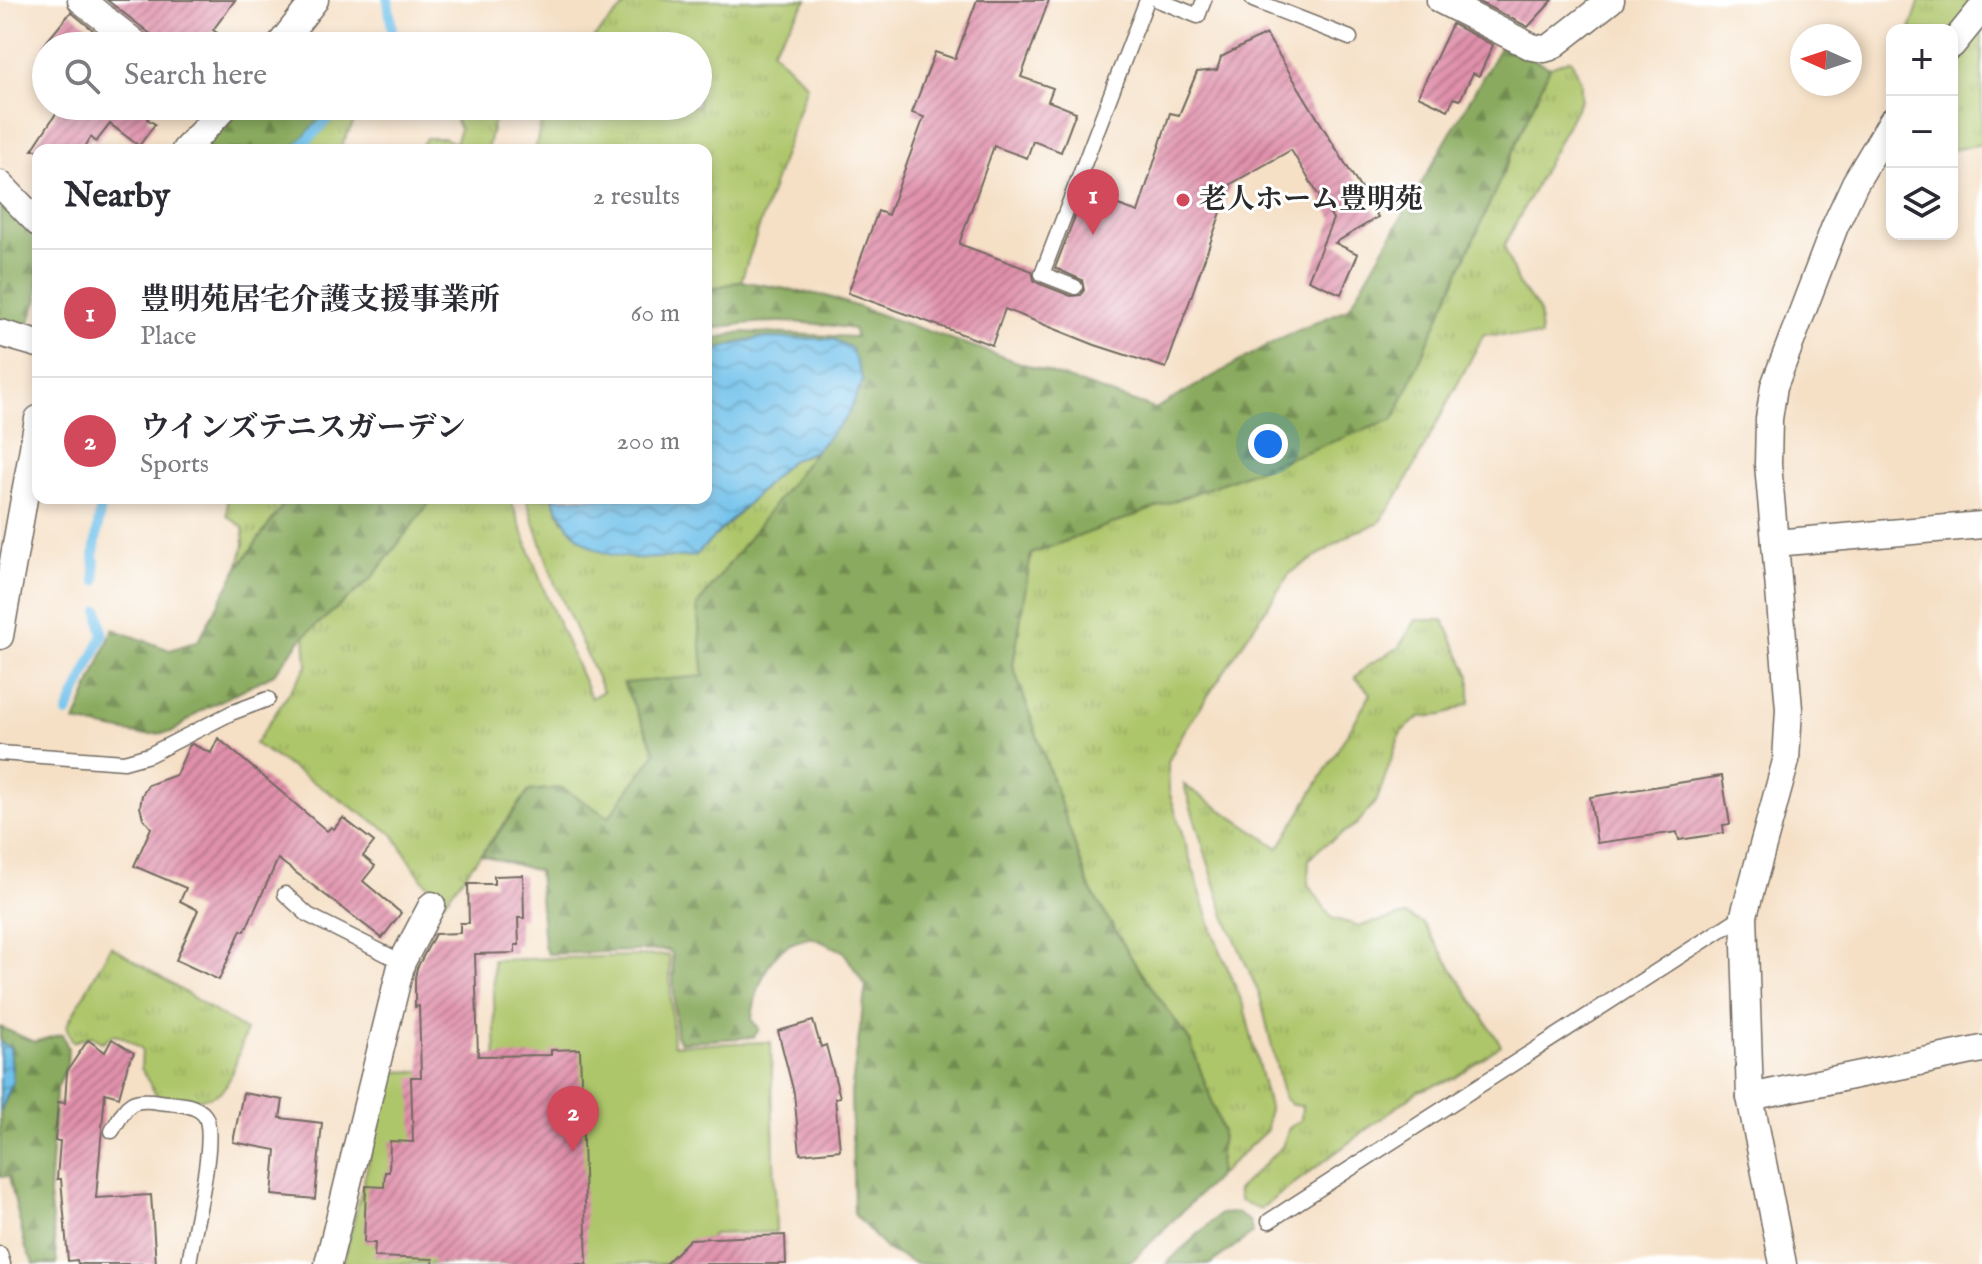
<!DOCTYPE html>
<html lang="en">
<head>
<meta charset="utf-8">
<style>
  :root { --surface:#fff; --page:#f2f2f3; --text:#2b2b33; --muted:#7c7c81; --line:#e1e1e2; --accent:#d1495b }
  body { margin:0; font-family:"IM FELL English","Noto Serif JP",serif; background:var(--page); color:var(--text) }
  .controls { position:absolute; right:24px; top:24px; display:grid; overflow:hidden; border-radius:16px; box-shadow:0 4px 12px #0003 }
  .controls button { width:72px; height:72px; display:grid; place-items:center; padding:0; border:0; border-bottom:2px solid var(--line); background:var(--surface); color:var(--text); font:40px sans-serif }
  .compass { position:absolute; left:1790px; top:24px; width:72px; height:72px; border-radius:50%; background:var(--surface); box-shadow:0 4px 12px #0003; rotate:273deg }
  .you { position:absolute; left:1268px; top:444px; width:28px; height:28px; margin:-20px; border:6px solid #fff; border-radius:50%; background:#1a73e8; box-shadow:0 0 0 12px #1a73e833 }
  .badge { display:grid; place-items:center; width:52px; height:52px; border-radius:50%; background:var(--accent); color:#fff; font-size:26px; font-weight:700 }
  .pin { position:absolute; translate:-50% -66px; filter:drop-shadow(0 2px 4px #0008) }
  .pin::after { content:''; position:absolute; top:42px; width:28px; height:24px; background:inherit; clip-path:polygon(0 0,100% 0,50% 100%) }
  .list { margin:0; padding:0; list-style:none }
  h2 { display:flex; justify-content:space-between; align-items:center; height:104px; margin:0; padding:0 32px; font-size:34px }
  h2 small { font-size:26px; font-weight:400; color:var(--muted) }
  .list li { display:grid; grid-template-columns:52px 1fr auto; gap:24px; align-items:center; box-sizing:border-box; height:128px; padding:0 32px; border-top:2px solid var(--line) }
  .list b { display:block; font-size:30px; white-space:nowrap }
  .list p { margin:0; font-size:26px; white-space:nowrap; color:var(--muted) }
  .list em { font-size:26px; font-style:normal; color:var(--muted) }
  .icon { flex:none; width:44px; height:44px; fill:none; stroke:currentColor; stroke-width:2; stroke-linecap:round; stroke-linejoin:round }
  .map { position:relative; flex:none; width:1982px; height:1264px; overflow:hidden }
  .search { position:absolute; background:var(--surface); box-shadow:0 4px 12px #0003; left:32px; top:32px; width:680px; height:88px; display:flex; align-items:center; gap:20px; box-sizing:border-box; padding:0 28px; border-radius:44px; color:var(--muted); font-size:30px }
  .panel { position:absolute; background:var(--surface); box-shadow:0 4px 12px #0003; left:32px; top:144px; width:680px; height:360px; border-radius:16px }
  .map>svg:first-child { display:block }
  .grass { fill:url(#grass-tufts); stroke:#6c784b; stroke-width:2 }
  .forest { fill:url(#forest-firs); stroke:#5a6b45; stroke-width:2 }
  .park { fill:#aec66b; stroke:#6c784b; stroke-width:2 }
  .water { fill:url(#water-waves); stroke:#4d768b; stroke-width:2 }
  .lines { fill:none; stroke-linecap:round; stroke-linejoin:round }
  .stream { stroke:#6fc1eb; stroke-width:10 }
  .building { fill:url(#building-hatch) }
  .lane-casing { stroke:#726a61; stroke-width:17 }
  .street-casing { stroke:#726a61; stroke-width:29 }
  .lane { stroke:#fff; stroke-width:14 }
  .street { stroke:#fff; stroke-width:26 }
  .poi-dot { fill:#d1495b; stroke:#fff; stroke-width:3 }
  .labels { text-anchor:middle; dominant-baseline:central; stroke-width:6; stroke-linejoin:round; paint-order:stroke }
  .poi-label { font-size:28px; font-weight:bold; fill:#2b2b2b; stroke:#fff; text-anchor:start }
</style>
</head>
<body>
<div class="map">
<svg width="1982" height="1264" viewBox="0 0 1982 1264">
  <defs>
    <pattern id="grass-tufts" width="24" height="20" patternUnits="userSpaceOnUse" patternTransform="scale(2)"><rect width="24" height="20" fill="#aec66b"/><path d="M3 7l-1-3M5 7V3M7 7l1-3M15 17l-1-3M17 17v-4M19 17l1-3" fill="none" stroke="#96aa5d"/></pattern>
    <pattern id="forest-firs" width="22" height="20" patternUnits="userSpaceOnUse" patternTransform="scale(2)"><rect width="22" height="20" fill="#8aab5f"/><path d="M5 1l3.5 6h-7zM16 11l3.5 6h-7z" fill="#718b4f"/></pattern>
    <pattern id="water-waves" width="16" height="10" patternUnits="userSpaceOnUse" patternTransform="scale(2)"><rect width="16" height="10" fill="#6fc1eb"/><path d="M0 5q4-4 8 0t8 0" fill="none" stroke="#5b9dbf"/></pattern>
    <pattern id="building-hatch" width="6" height="6" patternUnits="userSpaceOnUse" patternTransform="scale(2)"><rect width="6" height="6" fill="#e090ab"/><path d="M-1 1l2-2M0 6l6-6M5 7l2-2" fill="none" stroke="#b6768b"/></pattern>
  </defs>
  <rect width="100%" height="100%" fill="#fff"/>
  <filter id="ink" filterUnits="userSpaceOnUse"><feTurbulence type="fractalNoise" baseFrequency=".0125" numOctaves="2"/><feDisplacementMap in="SourceGraphic" scale="16" xChannelSelector="R" yChannelSelector="G"/><feConvolveMatrix kernelMatrix="1 2 1 2 8 2 1 2 1" color-interpolation-filters="sRGB"/></filter>
  <filter id="wash" filterUnits="userSpaceOnUse"><feTurbulence type="fractalNoise" baseFrequency=".006" numOctaves="4" result="noise"/><feDisplacementMap in="SourceGraphic" scale="32" xChannelSelector="R" yChannelSelector="G"/><feGaussianBlur stdDeviation="1.8" result="paint"/><feColorMatrix in="noise" values="0 0 0 0 0 0 0 0 0 0 0 0 0 0 0 0 0 1.4 0 .05"/><feComposite in="paint" operator="in"/></filter>
  <g filter="url(#wash)">
    <rect width="100%" height="100%" fill="#f5e0c6"/>
    <g class="grass">
      <polygon points="631,0 807,0 772,50 807,85 741,281 706,290 706,150 535,150 545,106 698,106 698,46 585,46"/>
      <polygon points="1920,0 1979,0 1952,30 1910,30"/>
      <polygon points="1982,23 1982,144 1952,150 1952,60"/>
      <polygon points="1571,59 1581,82 1581,99 1504,246 1518,284 1539,310 1541,337 1484,334 1400,493 1378,524 1355,532 1290,573 1183,733 1168,762 1169,791 1213,933 1244,1007 1269,1107 1267,1130 1218,1176 1222,1131 1190,1041 1139,970 1090,889 1013,665 1031,554 1394,419 1550,67"/>
      <polygon points="346,106 358,106 360,111 342,144 346,150 303,150"/>
      <polygon points="449,106 497,107 487,150 419,150 426,138 444,138 455,143 460,129"/>
      <polygon points="815,451 697,606 704,676 657,752 608,818 562,788 529,791 444,902 422,879 393,834 255,744 307,666 305,635 371,579 433,498 510,498 546,595 591,698 603,691 555,584 526,498 553,498 563,521 716,536 790,461"/>
      <polygon points="227,498 288,498 238,568 244,545 243,527 227,516"/>
      <polygon points="1416,620 1443,620 1470,676 1470,703 1443,715 1420,717 1401,732 1377,800 1357,824 1320,848 1309,859 1308,884 1332,918 1359,926 1405,915 1423,923 1501,1045 1455,1078 1418,1091 1260,1209 1240,1201 1237,1190 1282,1147 1289,1128 1301,1120 1302,1106 1292,1105 1284,1098 1260,996 1225,916 1184,785 1279,848 1371,694 1355,677 1370,664 1398,648"/>
      <path d="M111 946 246 1031C224 1096 231 1103 158 1098L141 1068 142 1049 123 1037 113 1035 102 1042 91 1036 73 1042 66 1027Z"/>
    </g>
    <g class="forest">
      <path d="M1502 44 1550 67 1394 419 1031 554 1013 666 1090 889 1139 970 1190 1041 1222 1131 1218 1176 1133 1260 1122 1264H916L887 1250 854 1214 851 1093 866 986 843 951 811 937C804 940 794 941 787 946 766 957 754 997 752 1020L759 1029 754 1037 680 1042 676 1036 672 953 668 950 548 954 544 946 538 871 482 855 529 791 562 788 609 817 656 752 623 683 704 676 697 606 815 451 846 418 759 338 706 352V341L741 332 856 337 853 329C802 320 756 319 706 330V290L741 281 826 296 1155 409 1281 338 1349 308Z"/>
      <polygon points="241,106 332,106 292,150 201,150"/>
      <polygon points="0,202 38,240 38,299 27,329 0,321"/>
      <polygon points="288,498 433,498 371,579 305,635 274,674 200,711 173,732 142,735 75,722 113,629 170,650 198,641 238,568"/>
      <polygon points="0,1027 34,1042 62,1034 68,1048 67,1065 56,1091 49,1195 57,1264 34,1264 26,1249 9,1176 0,1177 0,1112 13,1082 10,1048 0,1042"/>
      <polygon points="1236,1213 1249,1221 1253,1233 1210,1264 1166,1264 1220,1214"/>
    </g>
    <polygon class="park" points="669,955 673,1045 771,1042 776,1232 713,1234 688,1259 688,1264 343,1264 391,1072 496,1069 493,960"/>
    <g class="water">
      <path d="M759 338 833 339 851 348 863 381 846 418 815 451 790 461 695 556C630 559 583 569 553 498H706V352Z"/>
      <polygon points="0,1042 10,1048 13,1082 0,1112"/>
    </g>
    <g class="lines">
      <g class="stream">
        <polyline points="388,0 394,44 392,46"/>
        <polyline points="298,150 340,106"/>
        <polyline points="96,581 94,554 102,498"/>
        <polyline points="67,713 103,635 99,611"/>
      </g>
    </g>
    <g id="blocks">
      <g class="building">
        <polygon points="107,0 235,0 213,30 236,46 166,46"/>
        <polygon points="977,0 1049,0 1021,77 1053,88 1048,101 1076,112 1061,152 1033,141 1027,158 994,146 959,244 1032,271 1034,280 1038,283 1071,296 1081,295 1084,290 1082,280 1055,268 1084,193 1138,212 1170,113 1179,115 1197,72 1217,70 1221,57 1266,34 1378,217 1335,243 1358,254 1341,294 1308,280 1333,219 1291,150 1231,184 1166,368 1095,345 1005,309 992,345 848,293 878,211 888,215 924,117 912,113 935,52 955,59"/>
        <polygon points="1475,0 1553,0 1528,27"/>
        <polygon points="71,12 93,30 79,46 43,46"/>
        <polygon points="1452,24 1493,45 1479,76 1473,73 1460,100 1454,98 1448,110 1418,96"/>
        <polygon points="61,106 156,106 147,119 155,124 139,146 110,124 96,142 91,137 83,150 32,150"/>
        <polygon points="218,738 327,831 331,827 334,829 343,818 374,842 363,856 375,866 363,881 401,913 382,938 278,859 245,931 241,930 219,980 176,960 198,910 180,901 186,888 134,866 151,828 143,818 140,807 142,795 148,785 176,775 189,746 192,744 211,753"/>
        <polygon points="1722,776 1730,824 1723,825 1724,833 1679,840 1677,832 1597,843 1590,797"/>
        <polygon points="523,875 524,918 518,918 519,945 515,945 515,953 475,954 478,1056 551,1055 551,1050 580,1049 587,1264 433,1264 433,1259 374,1257 375,1243 364,1243 366,1186 384,1187 385,1172 389,1172 390,1141 413,1142 411,1077 421,1077 419,1006 415,1007 415,978 417,968 435,934 460,933 460,923 469,923 468,884 494,884 494,876"/>
        <polygon points="813,1021 821,1047 826,1045 840,1097 835,1098 840,1150 800,1154 794,1093 778,1031"/>
        <polygon points="112,1039 134,1053 128,1064 119,1097 105,1093 96,1198 151,1195 156,1264 78,1264 77,1260 68,1261 61,1179 57,1179 60,1141 55,1141 58,1102 65,1103 67,1071 88,1040 105,1052"/>
        <polygon points="243,1093 283,1100 280,1118 322,1123 315,1199 272,1195 276,1150 233,1142"/>
        <polygon points="785,1235 786,1264 665,1264 690,1239"/>
      </g>
    </g>
  </g>
  <g filter="url(#ink)">
    <use href="#blocks" fill-opacity="0" stroke="#726a61" stroke-width="2"/>
    <g class="lines">
      <defs>
        <g id="lane">
          <polyline points="1158,0 1198,16 1204,0"/>
          <polyline points="1253,0 1350,38"/>
          <polyline points="1075,287 1042,274 1147,0"/>
          <polyline points="0,753 124,762 149,755 231,713 268,699"/>
          <polyline points="285,894 308,915 402,962"/>
          <path d="M112 1131C127 1106 128 1097 159 1102 173 1104 196 1103 205 1116 218 1137 192 1235 189 1264"/>
          <polyline points="1269,1221 1744,915"/>
          <polyline points="0,1254 3,1264"/>
        </g>
        <g id="street">
          <polyline points="81,0 139,46"/>
          <polyline points="1440,0 1532,47 1544,49 1551,47 1611,0"/>
          <polyline points="1952,45 1982,8"/>
          <polyline points="279,46 315,0"/>
          <polyline points="185,150 226,106"/>
          <polyline points="0,184 38,223"/>
          <polyline points="0,333 38,344"/>
          <polyline points="1775,543 1768,464 1769,419 1774,386 1835,226 1855,183 1892,121"/>
          <polyline points="0,636 38,419"/>
          <polyline points="1750,1097 1982,1049"/>
          <polyline points="328,1264 402,962 432,905"/>
          <polyline points="1783,1264 1750,1097 1744,915 1786,761 1789,709 1775,543 1982,525"/>
        </g>
      </defs>
      <use href="#lane" class="lane-casing"/>
      <use href="#street" class="street-casing"/>
      <use href="#lane" class="lane"/>
      <use href="#street" class="street"/>
    </g>
  </g>
  <circle class="poi-dot" cx="1183" cy="200" r="8"/>
  <g class="labels">
    <g class="poi-label">
      <text x="1199" y="200">老人ホーム豊明苑</text>
    </g>
  </g>
</svg>
<div class="controls">
<button>+</button>
<button>−</button>
<button><svg class="icon" aria-label="layers" viewBox="0 0 24 24"><path d="M12 4l9 5-9 5-9-5zM3 14l9 5 9-5"/></svg></button>
</div>
<svg class="compass" viewBox="-18 -18 36 36"><path d="M0-13l5 13h-10z" fill="#e53935"/><path d="M0 13l5-13h-10z" fill="#7c7c81"/></svg>
<div class="you"></div>
<div class="pin badge" style="left:1093px;top:235px">1</div>
<div class="pin badge" style="left:573px;top:1152px">2</div>
<div class="search"><svg class="icon" aria-label="search" viewBox="0 0 24 24"><circle cx="10" cy="10" r="6"/><path d="M15 15l6 6"/></svg>Search here</div>
<section class="panel">
<h2>Nearby<small>2 results</small></h2>
<ul class="list">
<li><span class="badge">1</span><div><b>豊明苑居宅介護支援事業所</b><p>Place</p></div><em>60 m</em></li>
<li><span class="badge">2</span><div><b>ウインズテニスガーデン</b><p>Sports</p></div><em>200 m</em></li>
</ul>
</section>
</div>
</body>
</html>
